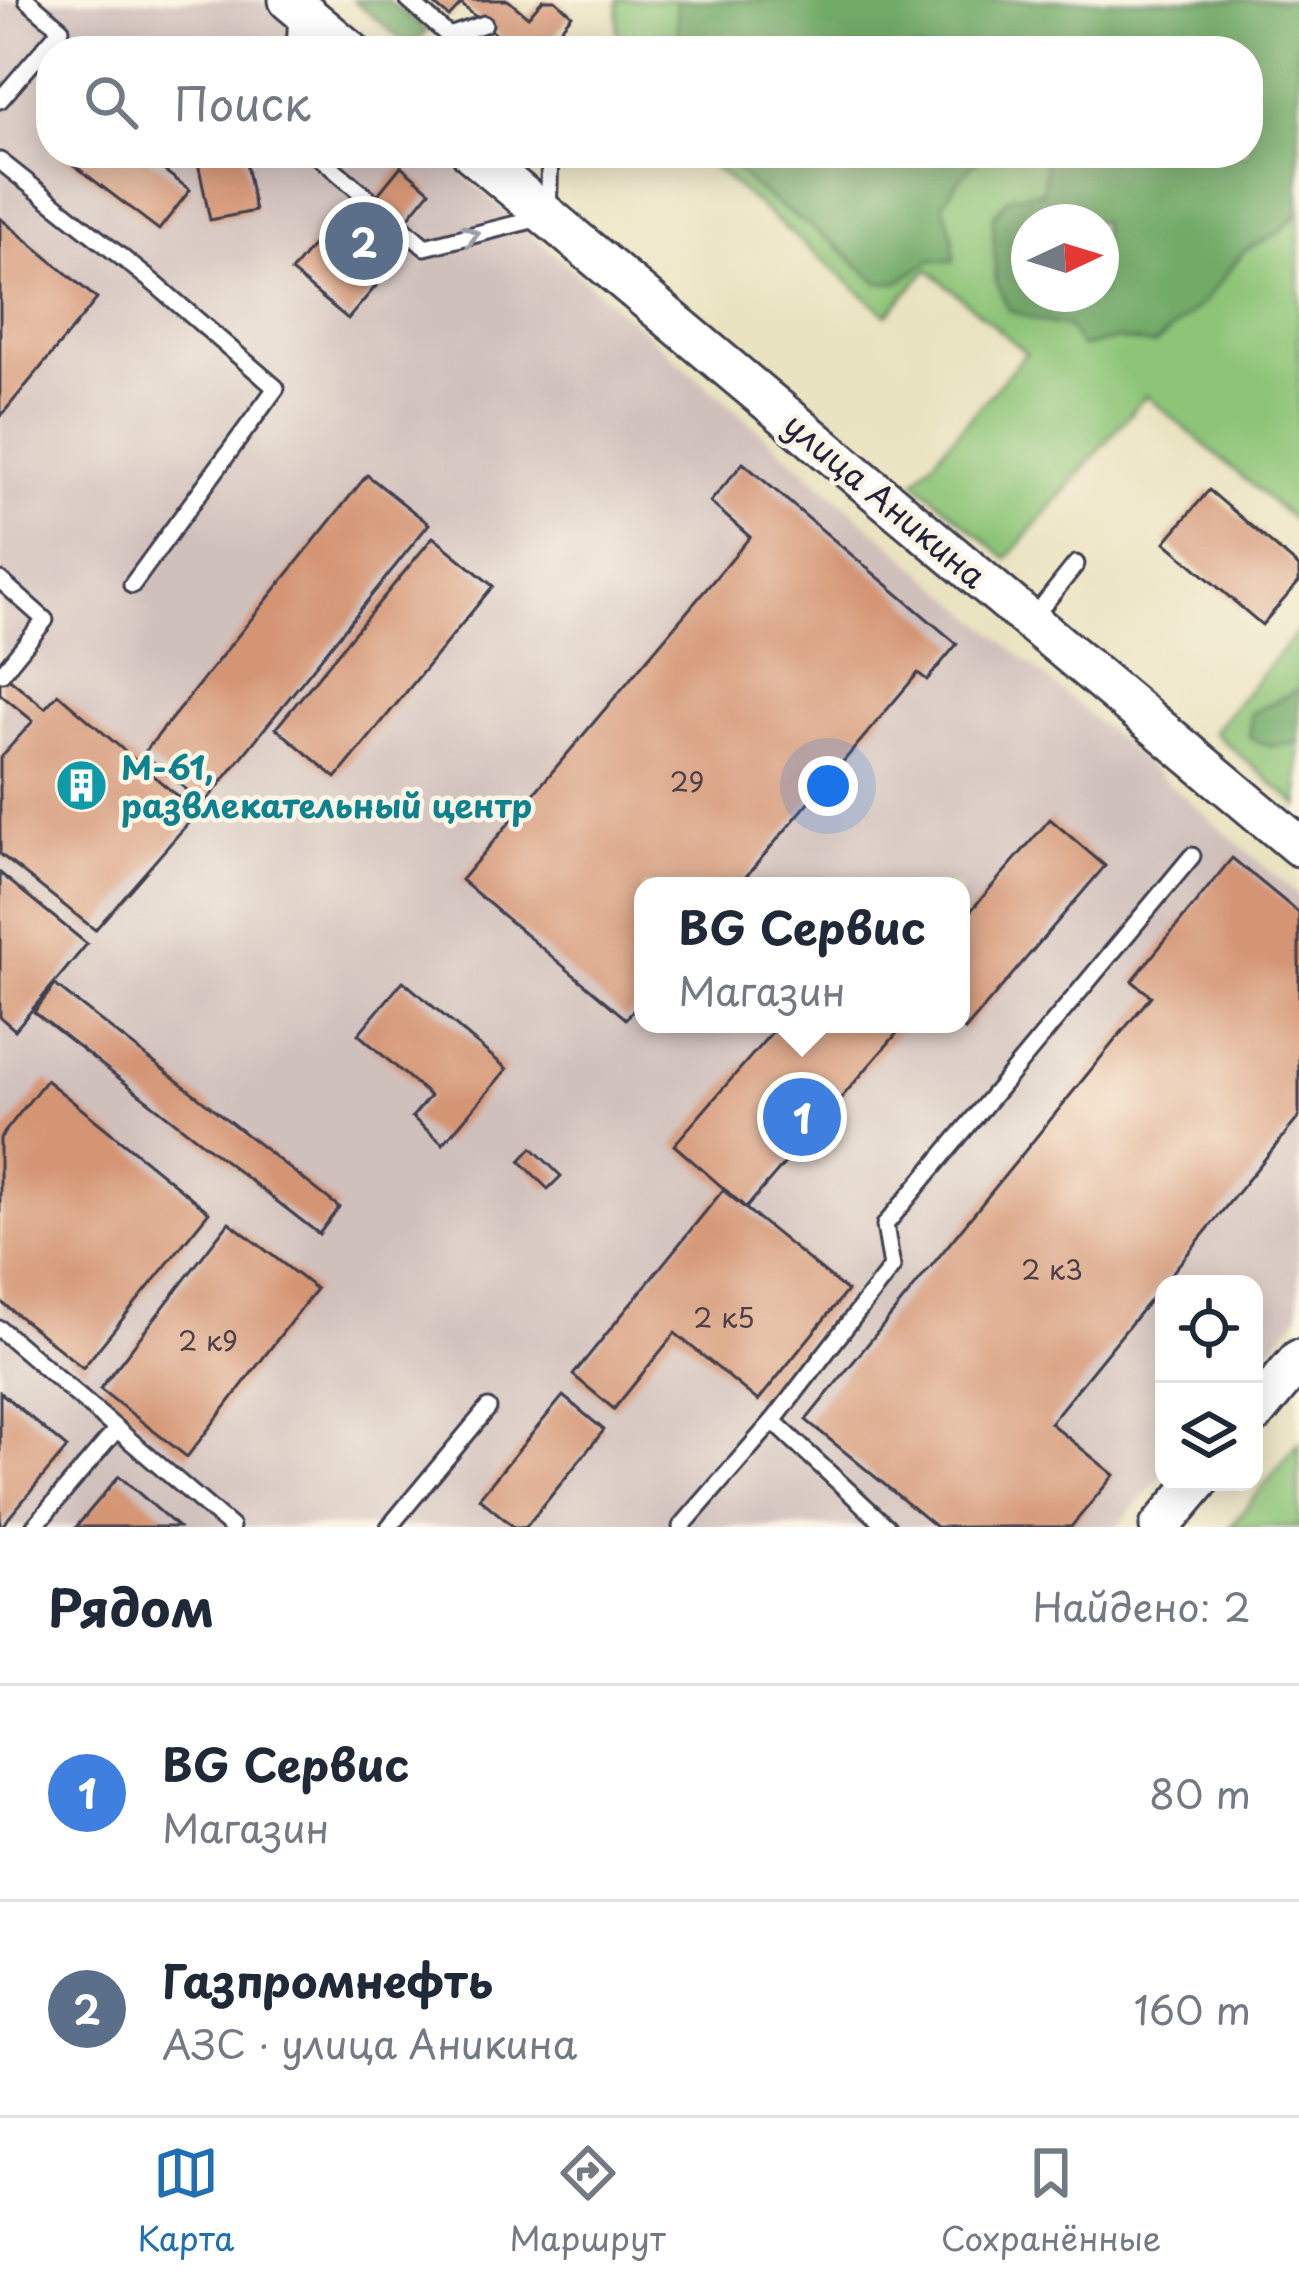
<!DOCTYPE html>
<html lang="ru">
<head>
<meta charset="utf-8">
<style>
  :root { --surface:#fff; --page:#f2f2f3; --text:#1f2937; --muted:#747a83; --line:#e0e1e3; --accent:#1f6fb2 }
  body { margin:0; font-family:"Playpen Sans",sans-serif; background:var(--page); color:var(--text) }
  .controls { position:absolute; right:36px; bottom:36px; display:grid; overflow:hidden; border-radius:24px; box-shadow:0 6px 30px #0003 }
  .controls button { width:108px; height:108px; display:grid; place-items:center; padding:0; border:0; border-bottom:3px solid var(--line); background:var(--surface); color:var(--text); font:60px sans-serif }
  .compass { position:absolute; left:1011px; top:204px; width:108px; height:108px; border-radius:50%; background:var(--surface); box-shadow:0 6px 30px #0003; rotate:86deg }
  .you { position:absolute; left:828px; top:786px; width:42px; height:42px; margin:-30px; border:9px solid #fff; border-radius:50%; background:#1a73e8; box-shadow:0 0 0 18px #1a73e833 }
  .badge { display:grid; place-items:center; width:78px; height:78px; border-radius:50%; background:var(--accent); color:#fff; font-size:39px; font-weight:700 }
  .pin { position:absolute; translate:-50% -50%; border:6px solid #fff; box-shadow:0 3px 12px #0006 }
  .popup { position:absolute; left:634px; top:877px; width:336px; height:156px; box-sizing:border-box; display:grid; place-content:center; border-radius:24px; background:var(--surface); filter:drop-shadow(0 3px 9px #0005); font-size:39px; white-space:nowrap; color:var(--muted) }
  .popup b { font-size:45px; color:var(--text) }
  .popup::after { content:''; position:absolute; left:50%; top:100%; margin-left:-24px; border:24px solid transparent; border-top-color:var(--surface) }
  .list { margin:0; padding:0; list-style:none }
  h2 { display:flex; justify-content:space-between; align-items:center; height:156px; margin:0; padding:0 48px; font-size:51px }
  h2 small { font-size:39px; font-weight:400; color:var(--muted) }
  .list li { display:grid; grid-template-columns:78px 1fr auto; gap:36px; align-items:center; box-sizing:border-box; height:216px; padding:0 48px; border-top:3px solid var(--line) }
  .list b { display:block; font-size:45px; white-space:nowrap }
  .list p { margin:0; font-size:39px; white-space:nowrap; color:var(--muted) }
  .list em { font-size:39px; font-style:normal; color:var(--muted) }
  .icon { flex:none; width:66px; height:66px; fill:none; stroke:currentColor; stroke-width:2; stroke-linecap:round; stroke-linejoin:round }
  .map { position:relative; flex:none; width:1299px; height:1527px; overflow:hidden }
  .search { position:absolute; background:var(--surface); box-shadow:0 6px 30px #0003; left:36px; right:36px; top:36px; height:132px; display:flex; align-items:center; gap:30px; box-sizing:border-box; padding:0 42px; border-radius:48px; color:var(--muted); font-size:45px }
  .sheet { height:588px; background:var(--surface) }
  nav { display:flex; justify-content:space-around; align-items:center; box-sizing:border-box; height:168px; border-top:3px solid var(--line); background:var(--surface); font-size:33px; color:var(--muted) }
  nav a { display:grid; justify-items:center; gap:6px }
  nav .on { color:var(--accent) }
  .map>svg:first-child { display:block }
  .industrial { fill:#d0c0bc; fill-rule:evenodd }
  .green { fill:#8dc477; stroke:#587359; stroke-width:3 }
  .forest { fill:#72aa68; stroke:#4a6652; stroke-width:3; fill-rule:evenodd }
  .building { fill:#d49574 }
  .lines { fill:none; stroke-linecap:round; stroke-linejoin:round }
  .lane-casing { stroke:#403f4f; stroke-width:21 }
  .secondary-casing { stroke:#403f4f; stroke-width:45 }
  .lane { stroke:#fff; stroke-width:15 }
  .secondary { stroke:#fff; stroke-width:39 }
  .oneway { stroke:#9c9ca7 }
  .labels { text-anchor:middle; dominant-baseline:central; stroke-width:9; stroke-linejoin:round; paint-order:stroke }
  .number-label { font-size:27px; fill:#4e3f49 }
  .street-label { font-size:33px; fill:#22223b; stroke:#fcf5e5 }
  .culture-label { font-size:33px; font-weight:bold; fill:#0d838f; stroke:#fcf5e5; text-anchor:start }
</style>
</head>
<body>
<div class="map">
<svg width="1299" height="1527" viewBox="0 0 1299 1527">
  <rect width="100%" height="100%" fill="#fcf5e5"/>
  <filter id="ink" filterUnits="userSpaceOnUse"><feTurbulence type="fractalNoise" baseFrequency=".00833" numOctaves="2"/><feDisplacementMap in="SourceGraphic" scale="24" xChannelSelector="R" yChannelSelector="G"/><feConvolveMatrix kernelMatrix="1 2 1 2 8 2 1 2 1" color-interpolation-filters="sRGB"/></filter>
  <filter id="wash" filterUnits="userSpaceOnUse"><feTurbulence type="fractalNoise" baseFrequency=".004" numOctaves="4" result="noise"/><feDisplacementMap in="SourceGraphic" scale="48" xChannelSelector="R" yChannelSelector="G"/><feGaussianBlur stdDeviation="2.7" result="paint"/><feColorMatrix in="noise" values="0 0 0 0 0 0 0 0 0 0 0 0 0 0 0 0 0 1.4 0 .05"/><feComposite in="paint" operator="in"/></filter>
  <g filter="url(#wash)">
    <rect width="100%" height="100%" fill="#eae3c1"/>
    <path class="industrial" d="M0 0H260L319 51H51V153H437L1299 896V1314L1254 1367V1284H1164V1472L1117 1527H0ZM643 886H961V1024H643Z"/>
    <g class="green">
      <polygon points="618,0 676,0 680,51 617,51"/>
      <path d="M697 153H724C751 194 798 215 835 245 850 258 864 271 879 283 911 281 931 260 953 237L943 203 957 182 983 153H1039L1045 167 1043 191 1009 197 993 217 1039 321 1067 326 1082 347 1118 339 1154 344 1204 302 1244 251 1280 232 1299 212V525L1146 395 1007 559 915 481 1026 353 928 269 887 315Z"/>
      <polygon points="1299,630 1299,689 1250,714 1250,737 1272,746 1299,743 1299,806 1213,732"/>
      <polygon points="1299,1443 1299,1527 1230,1527"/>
    </g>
    <g class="forest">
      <polygon points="353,0 387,0 427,31 412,49"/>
      <path d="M676 0H1299V212L1280 232 1244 251 1204 302 1154 345 1118 339 1081 347 1067 326 1039 321 1009 310 996 281 993 217 1009 197 1043 191 1045 167 1039 153H1248V51H680ZM1101 222V294H1029V222Z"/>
      <path d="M724 153H983L957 182 943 203 953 237 954 261 931 260 899 282 879 283C864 271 850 257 835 245 798 215 750 194 724 153Z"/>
      <polygon points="1299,689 1299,743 1272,746 1250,738 1250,714"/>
    </g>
    <g id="blocks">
      <g class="building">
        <polygon points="429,0 508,0 528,17 543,0 555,0 572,15 542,51 500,51 506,43 461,4 449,17"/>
        <polygon points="58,153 141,153 190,190 159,230"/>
        <polygon points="196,153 244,153 255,211 210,220"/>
        <polygon points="401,166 430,191 362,274 376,286 348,319 291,272 321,235 335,247"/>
        <polygon points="0,218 97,299 0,417"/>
        <polygon points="743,463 957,644 927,680 918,673 738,886 643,886 643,999 626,1019 461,880 750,537 710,502"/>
        <polygon points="367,475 429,524 204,804 143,754"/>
        <polygon points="1209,490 1299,567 1299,582 1262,625 1165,542"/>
        <polygon points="433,537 493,586 336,778 276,728"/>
        <polygon points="0,671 45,708 58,694 197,813 95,930 0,854 0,758 33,721 0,694"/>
        <polygon points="1050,819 1105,866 965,1030 961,1026 961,922"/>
        <polygon points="1232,858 1299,913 1299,1117 1050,1423 1114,1475 1071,1527 936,1527 806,1420 1151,996 1132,981"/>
        <polygon points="0,873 87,944 15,1030 0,1017"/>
        <polygon points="403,981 507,1069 443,1144 412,1117 430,1096 358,1034"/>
        <polygon points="55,985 339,1207 319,1234 34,1012"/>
        <polygon points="779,1024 905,1024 746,1208 674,1145"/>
        <polygon points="46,1080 209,1212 83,1368 0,1301 0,1138"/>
        <polygon points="532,1148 561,1176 548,1189 520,1161"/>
        <polygon points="723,1190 847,1291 758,1401 675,1333 614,1409 573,1375"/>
        <polygon points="229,1222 316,1289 187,1457 100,1389"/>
        <polygon points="0,1392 67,1448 1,1527 0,1527"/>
        <polygon points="563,1396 604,1430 526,1527 514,1527 479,1498"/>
        <polygon points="119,1476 178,1527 76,1527"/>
      </g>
    </g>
  </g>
  <g filter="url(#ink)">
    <use href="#blocks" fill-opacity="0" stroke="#403f4f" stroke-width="3"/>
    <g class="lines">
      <defs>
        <g id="lane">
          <polyline points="408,0 449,36 484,24"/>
          <polyline points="546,46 547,51"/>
          <polyline points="295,51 297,12"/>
          <polyline points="0,100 61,29 27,0"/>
          <polyline points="315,153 372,202"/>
          <polyline points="0,161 154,283 276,388 132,585"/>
          <polyline points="401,226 425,247 548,216 550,153"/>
          <polyline points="0,580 45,620 2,673"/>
          <polyline points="1033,618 1076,564"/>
          <polyline points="0,1329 231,1527"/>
          <polyline points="773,1421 892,1267 885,1225 1192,856"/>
          <polyline points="34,1527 117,1429"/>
          <polyline points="389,1527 488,1408"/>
          <polyline points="681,1527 773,1421 887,1527"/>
        </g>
        <g id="secondary">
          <polyline points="289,0 350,51"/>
          <polyline points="472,153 1299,846"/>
          <polyline points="1254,1414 1299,1360"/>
          <polyline points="1160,1527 1198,1482"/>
        </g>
      </defs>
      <use href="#lane" class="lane-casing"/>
      <use href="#secondary" class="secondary-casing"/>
      <use href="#lane" class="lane"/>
      <use href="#secondary" class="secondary"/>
    </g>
    <defs><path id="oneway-chevron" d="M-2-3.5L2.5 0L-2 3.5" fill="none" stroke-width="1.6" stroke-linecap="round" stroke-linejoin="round" transform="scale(3)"/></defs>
    <use class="oneway" href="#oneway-chevron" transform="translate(471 235) rotate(-14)"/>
  </g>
  <defs>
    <symbol id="building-disc" viewBox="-11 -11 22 22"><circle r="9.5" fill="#0f9aa8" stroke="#fcf5e5"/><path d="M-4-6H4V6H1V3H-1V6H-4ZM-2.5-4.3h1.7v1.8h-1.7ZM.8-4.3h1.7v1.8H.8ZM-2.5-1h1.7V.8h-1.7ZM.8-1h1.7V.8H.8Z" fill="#fff"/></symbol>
  </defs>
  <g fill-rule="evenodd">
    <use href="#building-disc" x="52" y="756" width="59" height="59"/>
  </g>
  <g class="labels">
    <g class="number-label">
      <text x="687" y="780">29</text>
      <text x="1052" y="1268">2 к3</text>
      <text x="724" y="1316">2 к5</text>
      <text x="208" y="1339">2 к9</text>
    </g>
    <g class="street-label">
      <text transform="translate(886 499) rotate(40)">улица Аникина</text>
    </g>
    <g class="culture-label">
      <text x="121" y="766">M-61,<tspan x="121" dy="38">развлекательный центр</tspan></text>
    </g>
  </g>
</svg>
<div class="controls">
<button><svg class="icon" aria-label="locate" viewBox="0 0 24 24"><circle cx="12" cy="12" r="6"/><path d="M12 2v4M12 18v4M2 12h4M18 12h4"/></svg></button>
<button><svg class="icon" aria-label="layers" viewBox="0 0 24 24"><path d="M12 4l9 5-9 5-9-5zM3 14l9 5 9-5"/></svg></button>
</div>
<svg class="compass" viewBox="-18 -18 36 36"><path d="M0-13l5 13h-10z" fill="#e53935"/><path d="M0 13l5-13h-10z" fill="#747a83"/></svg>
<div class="you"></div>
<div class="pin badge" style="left:802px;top:1117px;background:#3f7fe0">1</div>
<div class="popup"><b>BG Сервис</b>Магазин</div>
<div class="pin badge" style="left:364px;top:241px;background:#5c6f8a">2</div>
<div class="search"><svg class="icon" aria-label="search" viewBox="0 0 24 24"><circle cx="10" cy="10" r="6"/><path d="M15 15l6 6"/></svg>Поиск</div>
</div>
<section class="sheet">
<h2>Рядом<small>Найдено: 2</small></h2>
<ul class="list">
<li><span class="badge" style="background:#3f7fe0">1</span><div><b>BG Сервис</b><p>Магазин</p></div><em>80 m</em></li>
<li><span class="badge" style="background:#5c6f8a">2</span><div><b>Газпромнефть</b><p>АЗС · улица Аникина</p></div><em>160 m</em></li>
</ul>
</section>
<nav>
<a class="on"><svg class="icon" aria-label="map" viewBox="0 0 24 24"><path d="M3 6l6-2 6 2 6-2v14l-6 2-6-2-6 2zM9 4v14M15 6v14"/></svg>Карта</a>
<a><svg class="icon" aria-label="directions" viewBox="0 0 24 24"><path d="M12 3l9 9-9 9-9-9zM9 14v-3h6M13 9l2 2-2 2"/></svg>Маршрут</a>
<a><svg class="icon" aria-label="saved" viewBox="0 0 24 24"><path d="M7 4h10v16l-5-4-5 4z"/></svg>Сохранённые</a>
</nav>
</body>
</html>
